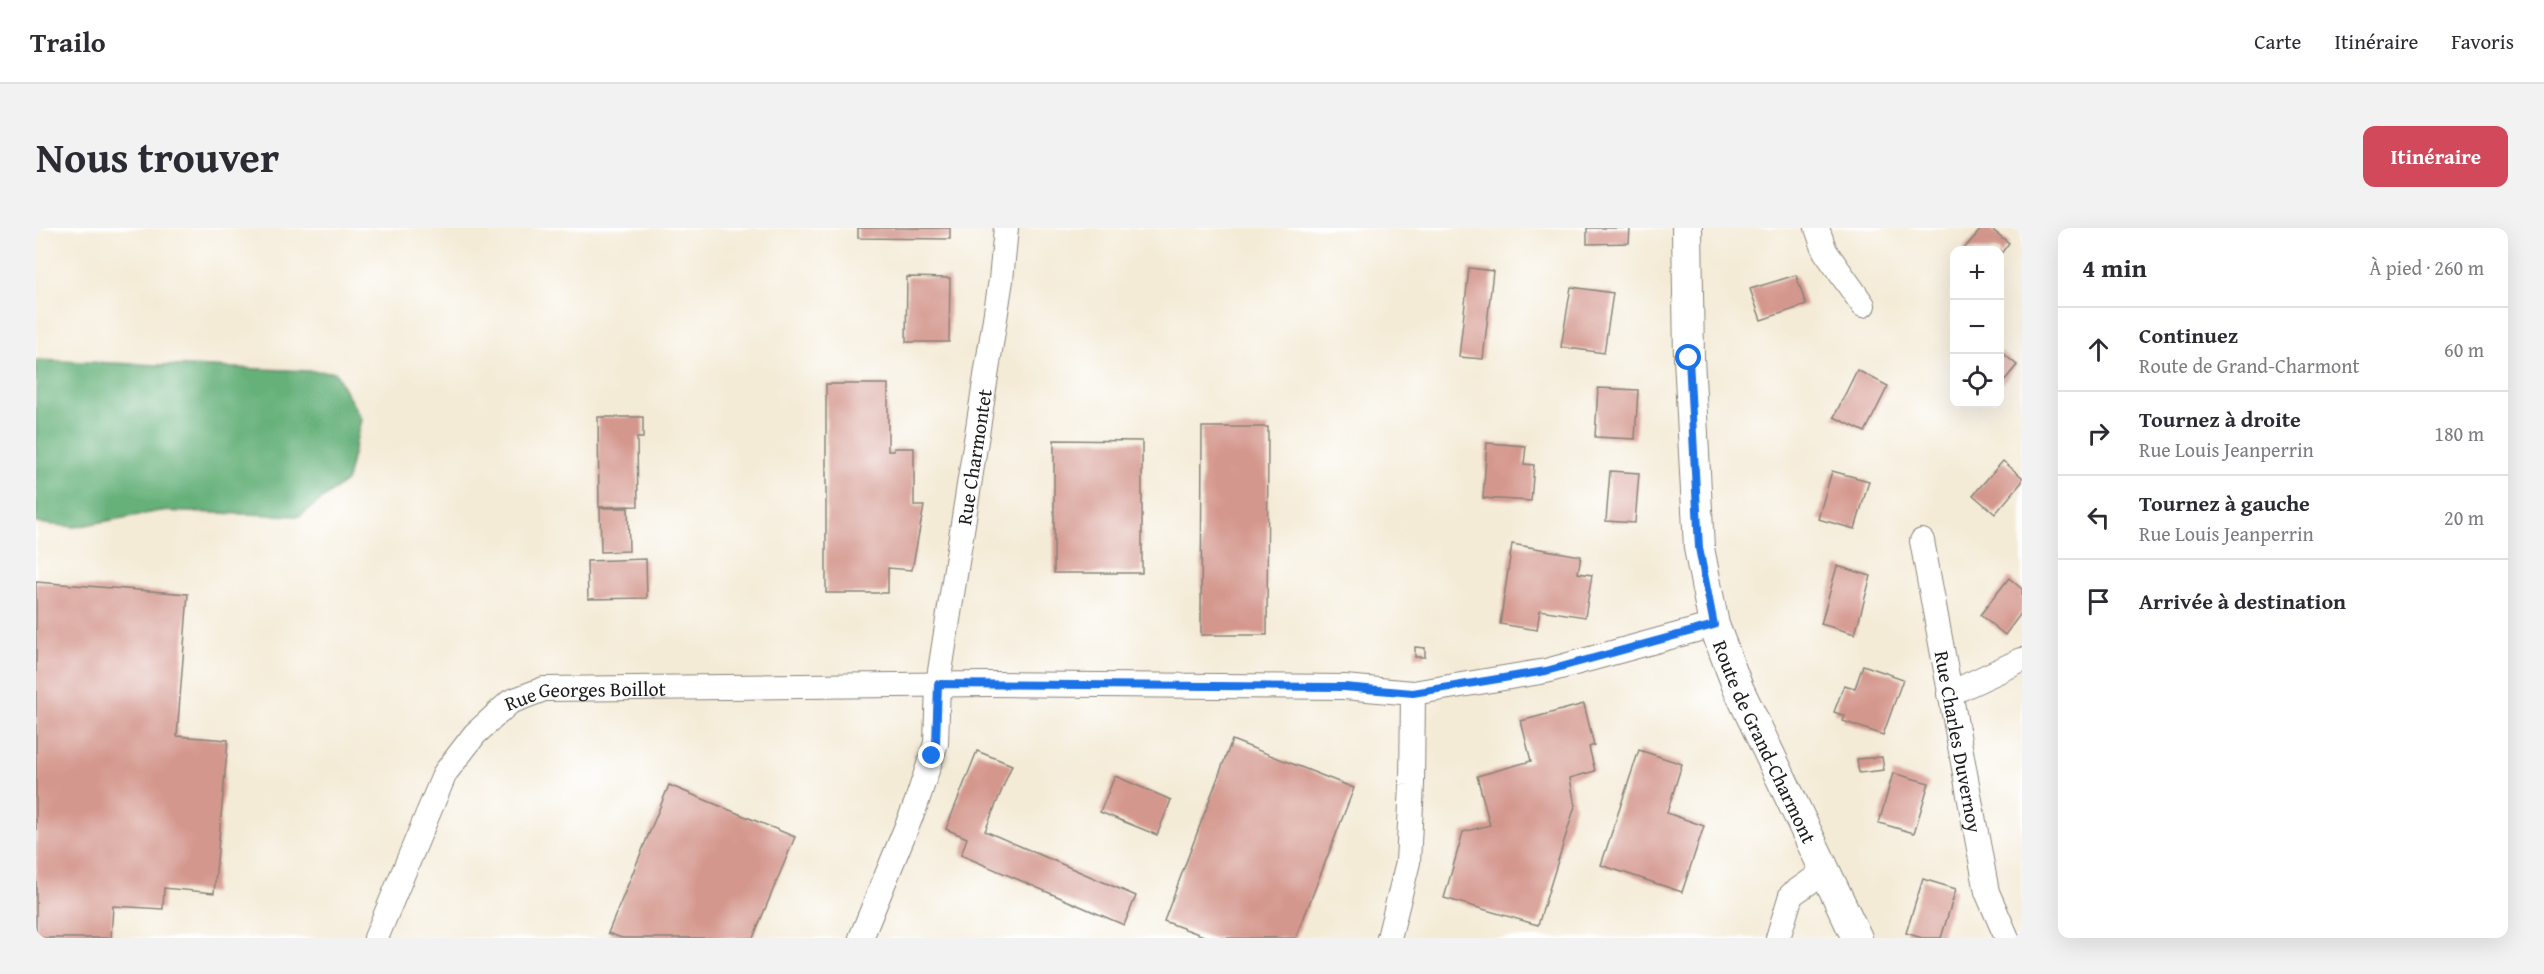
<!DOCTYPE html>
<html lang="fr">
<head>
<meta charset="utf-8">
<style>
  :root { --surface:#fff; --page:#f2f2f3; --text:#2b2b33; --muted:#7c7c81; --line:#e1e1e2; --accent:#d1495b }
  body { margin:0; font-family:"Gentium Book Plus",serif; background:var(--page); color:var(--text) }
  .controls { position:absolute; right:18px; top:18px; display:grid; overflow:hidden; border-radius:12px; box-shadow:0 6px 24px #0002 }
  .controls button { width:54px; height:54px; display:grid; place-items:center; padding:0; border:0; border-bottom:2px solid var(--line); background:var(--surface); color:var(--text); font:30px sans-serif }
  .stop { position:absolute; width:18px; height:18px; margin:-14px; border:4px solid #1a73e8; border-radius:50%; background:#fff }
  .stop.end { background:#1a73e8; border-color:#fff; box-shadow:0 2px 6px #0008 }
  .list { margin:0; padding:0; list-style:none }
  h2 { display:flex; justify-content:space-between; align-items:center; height:78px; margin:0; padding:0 24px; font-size:26px }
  h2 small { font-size:20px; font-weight:400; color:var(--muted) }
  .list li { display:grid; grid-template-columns:39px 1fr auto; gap:18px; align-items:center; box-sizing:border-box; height:84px; padding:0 24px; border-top:2px solid var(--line) }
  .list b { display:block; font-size:22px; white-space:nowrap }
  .list p { margin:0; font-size:20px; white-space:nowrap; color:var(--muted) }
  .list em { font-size:20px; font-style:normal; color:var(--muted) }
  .icon { flex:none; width:33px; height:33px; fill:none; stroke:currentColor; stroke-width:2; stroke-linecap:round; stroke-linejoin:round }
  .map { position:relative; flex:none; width:1986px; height:710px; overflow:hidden; border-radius:12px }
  header { display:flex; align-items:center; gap:36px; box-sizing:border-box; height:84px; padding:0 30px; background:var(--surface); border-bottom:2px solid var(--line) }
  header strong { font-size:28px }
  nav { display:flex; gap:33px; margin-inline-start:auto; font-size:21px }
  .intro { display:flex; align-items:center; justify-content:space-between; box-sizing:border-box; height:144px; padding:0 36px }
  h1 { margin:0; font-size:42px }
  .button { padding:15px 27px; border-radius:12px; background:var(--accent); color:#fff; font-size:21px; font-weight:700 }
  main { display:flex; gap:36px; padding:0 36px }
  aside { flex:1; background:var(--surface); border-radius:12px; box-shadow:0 6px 24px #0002 }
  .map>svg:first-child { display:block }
  .forest { fill:#66b17a; stroke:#41664b; stroke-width:1.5 }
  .building { fill:#d4978d }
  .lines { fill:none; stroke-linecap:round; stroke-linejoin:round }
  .minor-casing { stroke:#88847a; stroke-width:26 }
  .tertiary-casing { stroke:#88847a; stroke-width:32 }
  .minor { stroke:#fff; stroke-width:24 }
  .tertiary { stroke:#fff; stroke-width:30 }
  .route { stroke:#1a73e8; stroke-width:8 }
  .labels { text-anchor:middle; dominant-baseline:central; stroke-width:4.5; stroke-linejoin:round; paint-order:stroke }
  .street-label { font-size:20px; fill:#1c1c1c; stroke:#fff }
</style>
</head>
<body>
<header>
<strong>Trailo</strong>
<nav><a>Carte</a><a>Itinéraire</a><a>Favoris</a></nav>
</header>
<div class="intro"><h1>Nous trouver</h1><a class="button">Itinéraire</a></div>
<main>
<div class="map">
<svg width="1986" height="710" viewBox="0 0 1986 710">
  <rect width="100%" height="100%" fill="#fff"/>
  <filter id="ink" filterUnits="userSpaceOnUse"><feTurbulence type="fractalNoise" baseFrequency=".0167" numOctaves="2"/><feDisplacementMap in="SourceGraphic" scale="12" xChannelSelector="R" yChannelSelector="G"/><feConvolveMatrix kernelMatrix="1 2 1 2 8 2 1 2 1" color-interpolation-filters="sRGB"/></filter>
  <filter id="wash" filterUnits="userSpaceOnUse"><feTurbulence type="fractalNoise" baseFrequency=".008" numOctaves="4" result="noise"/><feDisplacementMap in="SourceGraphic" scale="24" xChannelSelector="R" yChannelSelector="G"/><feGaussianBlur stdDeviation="1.35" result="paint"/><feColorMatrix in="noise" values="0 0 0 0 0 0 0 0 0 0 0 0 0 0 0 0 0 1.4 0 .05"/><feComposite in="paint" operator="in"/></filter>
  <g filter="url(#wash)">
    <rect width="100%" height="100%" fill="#f4ebd7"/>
    <polygon class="forest" points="0,132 299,144 325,191 311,252 264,288 124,283 39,299 0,295"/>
    <g id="blocks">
      <g class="building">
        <polygon points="822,0 914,0 914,11 822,10"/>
        <polygon points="1551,0 1594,0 1593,15 1551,16"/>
        <polygon points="1946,0 1954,0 1973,15 1964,27 1964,22 1927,22"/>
        <polygon points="1433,40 1457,43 1447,131 1423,129"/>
        <polygon points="1760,47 1770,77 1725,92 1714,61"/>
        <polygon points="871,49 914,50 913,114 870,114"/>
        <polygon points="1535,59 1577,65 1568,125 1525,119"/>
        <polygon points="1964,123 1981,137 1964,158"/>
        <polygon points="1821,142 1852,158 1829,204 1798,189"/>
        <polygon points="790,156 852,156 852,223 858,223 858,220 878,220 878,278 888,278 876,342 852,340 852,365 790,365"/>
        <polygon points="1562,160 1602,162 1599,211 1559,209"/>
        <polygon points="562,189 607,189 607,210 601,210 602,278 563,279"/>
        <polygon points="1166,199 1232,199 1231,407 1165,407"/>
        <polygon points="1018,212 1106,213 1106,345 1018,345"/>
        <polygon points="1451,215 1490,218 1488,236 1498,237 1495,273 1447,270"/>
        <polygon points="1967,233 1986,249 1986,254 1959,286 1937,267"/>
        <polygon points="1574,243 1603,245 1599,295 1570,293"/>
        <polygon points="1796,243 1833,253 1819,301 1782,291"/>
        <polygon points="564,280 592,280 593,323 565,324"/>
        <polygon points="1476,316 1545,328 1542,345 1556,347 1549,389 1504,382 1501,402 1464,396"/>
        <polygon points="610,331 611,370 552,371 551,333"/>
        <polygon points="1801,338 1835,348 1819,406 1785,396"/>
        <polygon points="1973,350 1986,361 1986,384 1969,407 1944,387"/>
        <polygon points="0,354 152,366 141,508 192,512 178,665 128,660 127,681 77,678 75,710 0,710"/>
        <polygon points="1379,419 1389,420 1389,429 1379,429"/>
        <polygon points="1827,437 1867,451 1847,507 1807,493 1809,488 1798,484 1808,457 1819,460"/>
        <polygon points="1548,476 1558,517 1553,519 1559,543 1534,550 1539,578 1502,697 1408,670 1427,604 1454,597 1441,548 1495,533 1485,493"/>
        <polygon points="1196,512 1318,560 1260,710 1173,710 1128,693"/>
        <polygon points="1603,522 1646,536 1631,585 1668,598 1646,664 1565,637"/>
        <polygon points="941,523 976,537 949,603 1100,668 1088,697 925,627 931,610 910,601"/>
        <polygon points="1846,529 1848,542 1823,545 1821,531"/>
        <polygon points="1857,545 1893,555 1878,605 1843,595"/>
        <polygon points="1079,548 1135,572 1121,607 1064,584"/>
        <polygon points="633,557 759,609 717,710 586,710 572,705"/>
        <polygon points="1887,651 1920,661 1905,710 1886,710 1870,705"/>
      </g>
    </g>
  </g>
  <g filter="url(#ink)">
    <use href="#blocks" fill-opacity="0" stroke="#88847a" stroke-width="1.5"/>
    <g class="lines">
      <defs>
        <g id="minor">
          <polyline points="1781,0 1789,23 1827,77"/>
          <path id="s1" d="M1886 313 1951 664 1971 710"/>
          <polyline points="1913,466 1986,432"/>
          <path id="s2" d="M340 710 409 545 439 506 474 474 508 461 951 456 1308 459 1377 465 1510 443 1678 397"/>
          <path id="s3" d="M825 710 880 576 900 515 902 456 965 52 970 0"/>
          <polyline points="1353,710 1372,634 1376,557 1377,465"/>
          <polyline points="1742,710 1755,667 1789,643"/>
        </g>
        <g id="tertiary">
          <path id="s4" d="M1651 0 1653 130 1663 320 1678 397 1702 460 1821 710"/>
        </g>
      </defs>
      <use href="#minor" class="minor-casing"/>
      <use href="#tertiary" class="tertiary-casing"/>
      <use href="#minor" class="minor"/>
      <use href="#tertiary" class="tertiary"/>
    </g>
  </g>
  <g class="lines" filter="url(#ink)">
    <polyline class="route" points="896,528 900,515 902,456 1308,459 1377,465 1510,443 1678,397 1663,320 1653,130"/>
  </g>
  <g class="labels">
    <g class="street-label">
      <text stroke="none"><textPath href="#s3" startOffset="498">Rue Charmontet</textPath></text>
      <text stroke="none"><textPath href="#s2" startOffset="352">Rue Georges Boillot</textPath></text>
      <text stroke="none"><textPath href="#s1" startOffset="204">Rue Charles Duvernoy</textPath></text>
      <text stroke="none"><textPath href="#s4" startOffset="526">Route de Grand-Charmont</textPath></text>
    </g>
  </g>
</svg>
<div class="controls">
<button>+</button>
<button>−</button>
<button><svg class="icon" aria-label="locate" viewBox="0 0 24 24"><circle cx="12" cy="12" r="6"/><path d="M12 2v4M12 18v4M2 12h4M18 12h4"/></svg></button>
</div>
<div class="stop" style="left:1653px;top:130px"></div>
<div class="stop end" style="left:896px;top:528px"></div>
</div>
<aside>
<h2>4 min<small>À pied · 260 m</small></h2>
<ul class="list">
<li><svg class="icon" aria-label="ahead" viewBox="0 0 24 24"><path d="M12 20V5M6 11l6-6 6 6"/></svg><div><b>Continuez</b><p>Route de Grand-Charmont</p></div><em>60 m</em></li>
<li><svg class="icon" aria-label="right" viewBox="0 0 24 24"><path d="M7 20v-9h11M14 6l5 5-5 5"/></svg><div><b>Tournez à droite</b><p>Rue Louis Jeanperrin</p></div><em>180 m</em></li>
<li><svg class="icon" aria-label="left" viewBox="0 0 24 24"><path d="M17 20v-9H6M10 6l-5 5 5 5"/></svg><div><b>Tournez à gauche</b><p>Rue Louis Jeanperrin</p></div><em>20 m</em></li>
<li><svg class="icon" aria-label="arrive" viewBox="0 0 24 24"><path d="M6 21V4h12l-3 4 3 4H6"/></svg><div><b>Arrivée à destination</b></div></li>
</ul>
</aside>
</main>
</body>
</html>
